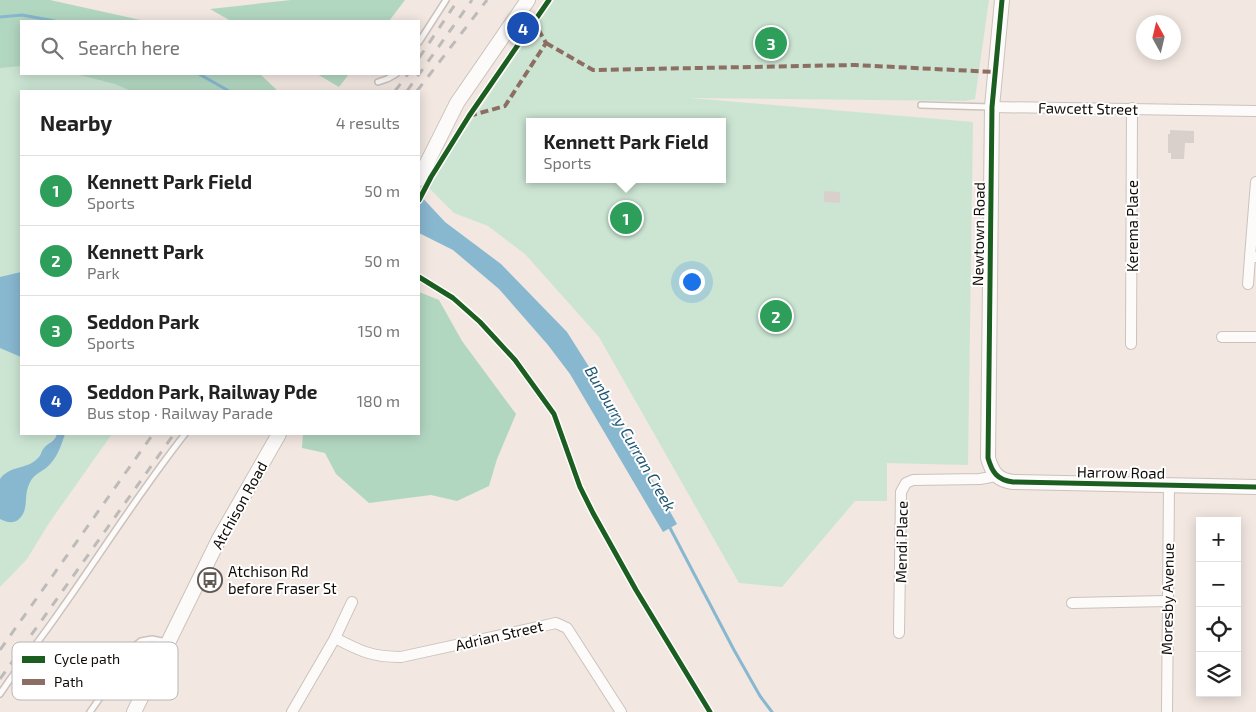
<!DOCTYPE html>
<html lang="en">
<head>
<meta charset="utf-8">
<style>
  :root { --surface:#fff; --page:#f2f2f2; --text:#222; --muted:#767676; --line:#e0e0e0; --accent:#7c3aed }
  body { margin:0; font-family:"Exo 2",sans-serif; background:var(--page); color:var(--text) }
  .controls { position:absolute; right:15px; bottom:15px; display:grid; overflow:hidden; border-radius:0px; box-shadow:0 2px 12px #0003 }
  .controls button { width:45px; height:45px; display:grid; place-items:center; padding:0; border:0; border-bottom:1px solid var(--line); background:var(--surface); color:var(--text); font:25px sans-serif }
  .compass { position:absolute; left:1136px; top:15px; width:45px; height:45px; border-radius:50%; background:var(--surface); box-shadow:0 2px 12px #0003; rotate:352deg }
  .you { position:absolute; left:691px; top:281px; width:18px; height:18px; margin:-12px; border:4px solid #fff; border-radius:50%; background:#1a73e8; box-shadow:0 0 0 8px #1a73e833 }
  .badge { display:grid; place-items:center; width:32px; height:32px; border-radius:50%; background:var(--accent); color:#fff; font-size:16px; font-weight:700 }
  .pin { position:absolute; translate:-50% -50%; border:2px solid #fff; box-shadow:0 1px 5px #0006 }
  .popup { position:absolute; left:526px; top:118px; width:200px; height:65px; box-sizing:border-box; display:grid; place-content:center; border-radius:0px; background:var(--surface); filter:drop-shadow(0 1px 4px #0005); font-size:16px; white-space:nowrap; color:var(--muted) }
  .popup b { font-size:19px; color:var(--text) }
  .popup::after { content:''; position:absolute; left:50%; top:100%; margin-left:-10px; border:10px solid transparent; border-top-color:var(--surface) }
  .list { margin:0; padding:0; list-style:none }
  h2 { display:flex; justify-content:space-between; align-items:center; height:65px; margin:0; padding:0 20px; font-size:21px }
  h2 small { font-size:16px; font-weight:400; color:var(--muted) }
  .list li { display:grid; grid-template-columns:32px 1fr auto; gap:15px; align-items:center; box-sizing:border-box; height:70px; padding:0 20px; border-top:1px solid var(--line) }
  .list b { display:block; font-size:19px; white-space:nowrap }
  .list p { margin:0; font-size:16px; white-space:nowrap; color:var(--muted) }
  .list em { font-size:16px; font-style:normal; color:var(--muted) }
  .icon { flex:none; width:28px; height:28px; fill:none; stroke:currentColor; stroke-width:2; stroke-linecap:round; stroke-linejoin:round }
  .map { position:relative; flex:none; width:1256px; height:712px; overflow:hidden }
  .search { position:absolute; background:var(--surface); box-shadow:0 2px 12px #0003; left:20px; top:20px; width:400px; height:55px; display:flex; align-items:center; gap:12px; box-sizing:border-box; padding:0 18px; border-radius:0px; color:var(--muted); font-size:19px }
  .panel { position:absolute; background:var(--surface); box-shadow:0 2px 12px #0003; left:20px; top:90px; width:400px; height:345px; border-radius:0px }
  .map>svg:first-child { display:block }
  .green { fill:#cce5d3; fill-rule:evenodd }
  .forest { fill:#b2d7c1 }
  .water { fill:#88b7d0 }
  .lines { fill:none; stroke-linecap:round; stroke-linejoin:round }
  .stream { stroke:#88b7d0; stroke-width:3 }
  .building { fill:#d9d0cc }
  .service-casing { stroke:#cbc2bd; stroke-width:8 }
  .minor-casing { stroke:#cbc2bd; stroke-width:12 }
  .tertiary-casing { stroke:#cbc2bd; stroke-width:16 }
  .service { stroke:#fdfbfa; stroke-width:5 }
  .minor { stroke:#fdfbfa; stroke-width:10 }
  .tertiary { stroke:#fdfbfa; stroke-width:14 }
  .rail { stroke:#bdbbb9; stroke-width:3; stroke-dasharray:9 9; stroke-linecap:butt }
  .quiet { stroke:#8d6e63; stroke-width:4; stroke-dasharray:8 4; stroke-linecap:butt }
  .cycleway-casing { stroke:#fff; stroke-width:8 }
  .cycleway { stroke:#1b5e20; stroke-width:5 }
  .labels { text-anchor:middle; dominant-baseline:central; stroke-width:4; stroke-linejoin:round; paint-order:stroke }
  .street-label { font-size:15px; fill:#110b07; stroke:#fff }
  .poi-label { font-size:15px; fill:#110b07; stroke:#fff; text-anchor:start }
  .water-label { font-size:16px; font-style:italic; fill:#1e5672; stroke:#fff }
  .key { fill:#fff; stroke:#b8b6b5; stroke-width:1 }
  .key-label { font-size:14px; fill:#110b07 }
</style>
</head>
<body>
<div class="map">
<svg width="1256" height="712" viewBox="0 0 1256 712">
  <rect width="100%" height="100%" fill="#f2e7e1"/>
  <g class="green">
    <path d="M554 0H989L975 99 965 101 690 98 973 122 968 465 887 463V501H855L782 587 739 583 599 337 525 254 488 226 454 213 429 188 433 177ZM530 122H722V179H530Z"/>
    <polygon points="21,55 21,74 114,74 158,91 21,91 21,434 112,434 49,523 27,559 0,587 0,56"/>
  </g>
  <g class="forest">
    <polygon points="0,0 50,0 145,21 21,21 21,66 0,68"/>
    <polygon points="291,0 405,0 389,21 231,21 210,9"/>
    <polygon points="76,74 260,74 278,91 131,91 115,84"/>
    <polygon points="317,74 349,74 339,87"/>
    <polygon points="419,292 439,300 462,341 516,414 497,459 489,486 457,501 431,495 369,503 336,474 325,453 302,448 303,434 419,434"/>
  </g>
  <g class="water">
    <polygon points="419,194 445,222 501,264 567,332 591,370 677,524 663,532 570,374 548,345 499,289 453,250 419,233"/>
    <polygon points="21,272 21,357 0,348 0,277"/>
    <path d="M57 434H65C61 446 57 459 46 468 38 474 32 475 28 487 24 498 29 511 18 520 12 524 6 522 0 519V479C10 465 27 470 38 458 41 456 41 451 44 448 49 442 54 443 57 434Z"/>
  </g>
  <g class="lines">
    <g class="stream">
      <polyline points="0,17 22,15 55,21"/>
      <polyline points="199,74 229,91"/>
      <polyline points="669,526 734,650 760,696 772,712"/>
    </g>
  </g>
  <g class="building">
    <polygon points="1170,130 1194,131 1194,143 1185,143 1184,159 1171,159 1171,153 1168,153 1168,134 1170,134"/>
    <polygon points="824,191 840,192 840,203 824,202"/>
  </g>
  <g class="lines">
    <defs>
      <g id="service">
        <polyline points="419,42 446,0"/>
        <polyline points="378,82 387,79 396,74"/>
        <polyline points="921,105 990,107"/>
        <path d="M0 694C19 665 41 639 60 611 102 552 140 491 185 434"/>
        <polyline points="90,712 116,675 132,648 141,641 152,639 167,642"/>
      </g>
      <g id="minor">
        <polyline points="992,107 1256,111"/>
        <polyline points="1256,182 1250,257 1256,257"/>
        <polyline points="1248,284 1250,257"/>
        <polyline points="1222,337 1256,337"/>
        <polyline points="1131,344 1132,108"/>
        <polyline points="1072,603 1167,601"/>
        <polyline points="899,633 901,492 906,483 913,480 980,479 996,476"/>
        <path d="M335 638C360 651 372 657 401 657L556 623 567 628 621 712"/>
        <polyline points="292,712 335,638 352,602"/>
        <polyline points="1167,712 1169,486"/>
      </g>
      <g id="tertiary">
        <path d="M1002 0 992 107 988 458C992 472 997 480 1013 482L1256 487"/>
        <polyline points="419,179 457,103 528,0"/>
        <polyline points="134,712 219,539 279,434"/>
      </g>
    </defs>
    <use href="#service" class="service-casing"/>
    <use href="#minor" class="minor-casing"/>
    <use href="#tertiary" class="tertiary-casing"/>
    <use href="#service" class="service"/>
    <use href="#minor" class="minor"/>
    <use href="#tertiary" class="tertiary"/>
    <g class="rail">
      <polyline points="419,58 458,0"/>
      <polyline points="395,91 408,74"/>
      <polyline points="407,91 472,0"/>
      <polyline points="417,91 487,0"/>
      <polyline points="0,650 153,434"/>
      <polyline points="0,679 174,434"/>
    </g>
    <g class="quiet">
      <polyline points="546,43 593,70 855,65 995,72"/>
      <polyline points="469,116 505,106 546,43 534,22"/>
    </g>
    <defs>
      <g id="cycleway">
        <path d="M1002 0 992 107 988 458C992 472 997 480 1013 482L1256 487"/>
        <polyline points="419,200 431,177 469,116 549,0"/>
        <polyline points="419,277 453,298 480,322 515,360 554,414 580,487 593,513 636,590 710,712"/>
      </g>
    </defs>
    <use href="#cycleway" class="cycleway-casing"/>
    <use href="#cycleway" class="cycleway"/>
  </g>
  <defs>
    <symbol id="bus-ring" viewBox="-11 -11 22 22"><circle r="9.5" fill="#fff" stroke="#605853" stroke-width="1.5"/><path d="M-5-6H5V4H4V6H2V4H-2V6H-4V4H-5ZM-3.5-4V0h7V-4ZM-3.5 1.2v1.5H-2V1.2ZM2 1.2v1.5H3.5V1.2Z" fill="#605853"/></symbol>
  </defs>
  <g fill-rule="evenodd">
    <use href="#bus-ring" x="196" y="566" width="28" height="28"/>
  </g>
  <g class="labels">
    <g class="street-label">
      <text transform="translate(1088 108) rotate(1)">Fawcett Street</text>
      <text transform="translate(1132 226) rotate(-90)">Kerema Place</text>
      <text transform="translate(978 234) rotate(-89)">Newtown Road</text>
      <text transform="translate(1121 472) rotate(1)">Harrow Road</text>
      <text transform="translate(239 505) rotate(-61)">Atchison Road</text>
      <text transform="translate(901 542) rotate(-89)">Mendi Place</text>
      <text transform="translate(1167 599) rotate(-89)">Moresby Avenue</text>
      <text transform="translate(499 635) rotate(-13)">Adrian Street</text>
    </g>
    <g class="poi-label">
      <text x="228" y="571">Atchison Rd<tspan x="228" dy="17">before Fraser St</tspan></text>
    </g>
    <g class="water-label">
      <text transform="translate(631 438) rotate(60)">Bunburry Curran Creek</text>
    </g>
  </g>
  <rect x="12" y="642" width="166" height="58" rx="8" class="key"/>
  <rect x="22" y="656" width="23" height="7" fill="#1b5e20"/>
  <rect x="22" y="679" width="23" height="6" fill="#8d6e63"/>
  <g class="key-label">
    <text x="54" y="664">Cycle path</text>
    <text x="54" y="687">Path</text>
  </g>
</svg>
<div class="controls">
<button>+</button>
<button>−</button>
<button><svg class="icon" aria-label="locate" viewBox="0 0 24 24"><circle cx="12" cy="12" r="6"/><path d="M12 2v4M12 18v4M2 12h4M18 12h4"/></svg></button>
<button><svg class="icon" aria-label="layers" viewBox="0 0 24 24"><path d="M12 4l9 5-9 5-9-5zM3 14l9 5 9-5"/></svg></button>
</div>
<svg class="compass" viewBox="-18 -18 36 36"><path d="M0-13l5 13h-10z" fill="#e53935"/><path d="M0 13l5-13h-10z" fill="#767676"/></svg>
<div class="you"></div>
<div class="pin badge" style="left:626px;top:218px;background:#2e9e5b">1</div>
<div class="popup"><b>Kennett Park Field</b>Sports</div>
<div class="pin badge" style="left:776px;top:316px;background:#2e9e5b">2</div>
<div class="pin badge" style="left:771px;top:43px;background:#2e9e5b">3</div>
<div class="pin badge" style="left:523px;top:28px;background:#1a4fb4">4</div>
<div class="search"><svg class="icon" aria-label="search" viewBox="0 0 24 24"><circle cx="10" cy="10" r="6"/><path d="M15 15l6 6"/></svg>Search here</div>
<section class="panel">
<h2>Nearby<small>4 results</small></h2>
<ul class="list">
<li><span class="badge" style="background:#2e9e5b">1</span><div><b>Kennett Park Field</b><p>Sports</p></div><em>50 m</em></li>
<li><span class="badge" style="background:#2e9e5b">2</span><div><b>Kennett Park</b><p>Park</p></div><em>50 m</em></li>
<li><span class="badge" style="background:#2e9e5b">3</span><div><b>Seddon Park</b><p>Sports</p></div><em>150 m</em></li>
<li><span class="badge" style="background:#1a4fb4">4</span><div><b>Seddon Park, Railway Pde</b><p>Bus stop · Railway Parade</p></div><em>180 m</em></li>
</ul>
</section>
</div>
</body>
</html>
